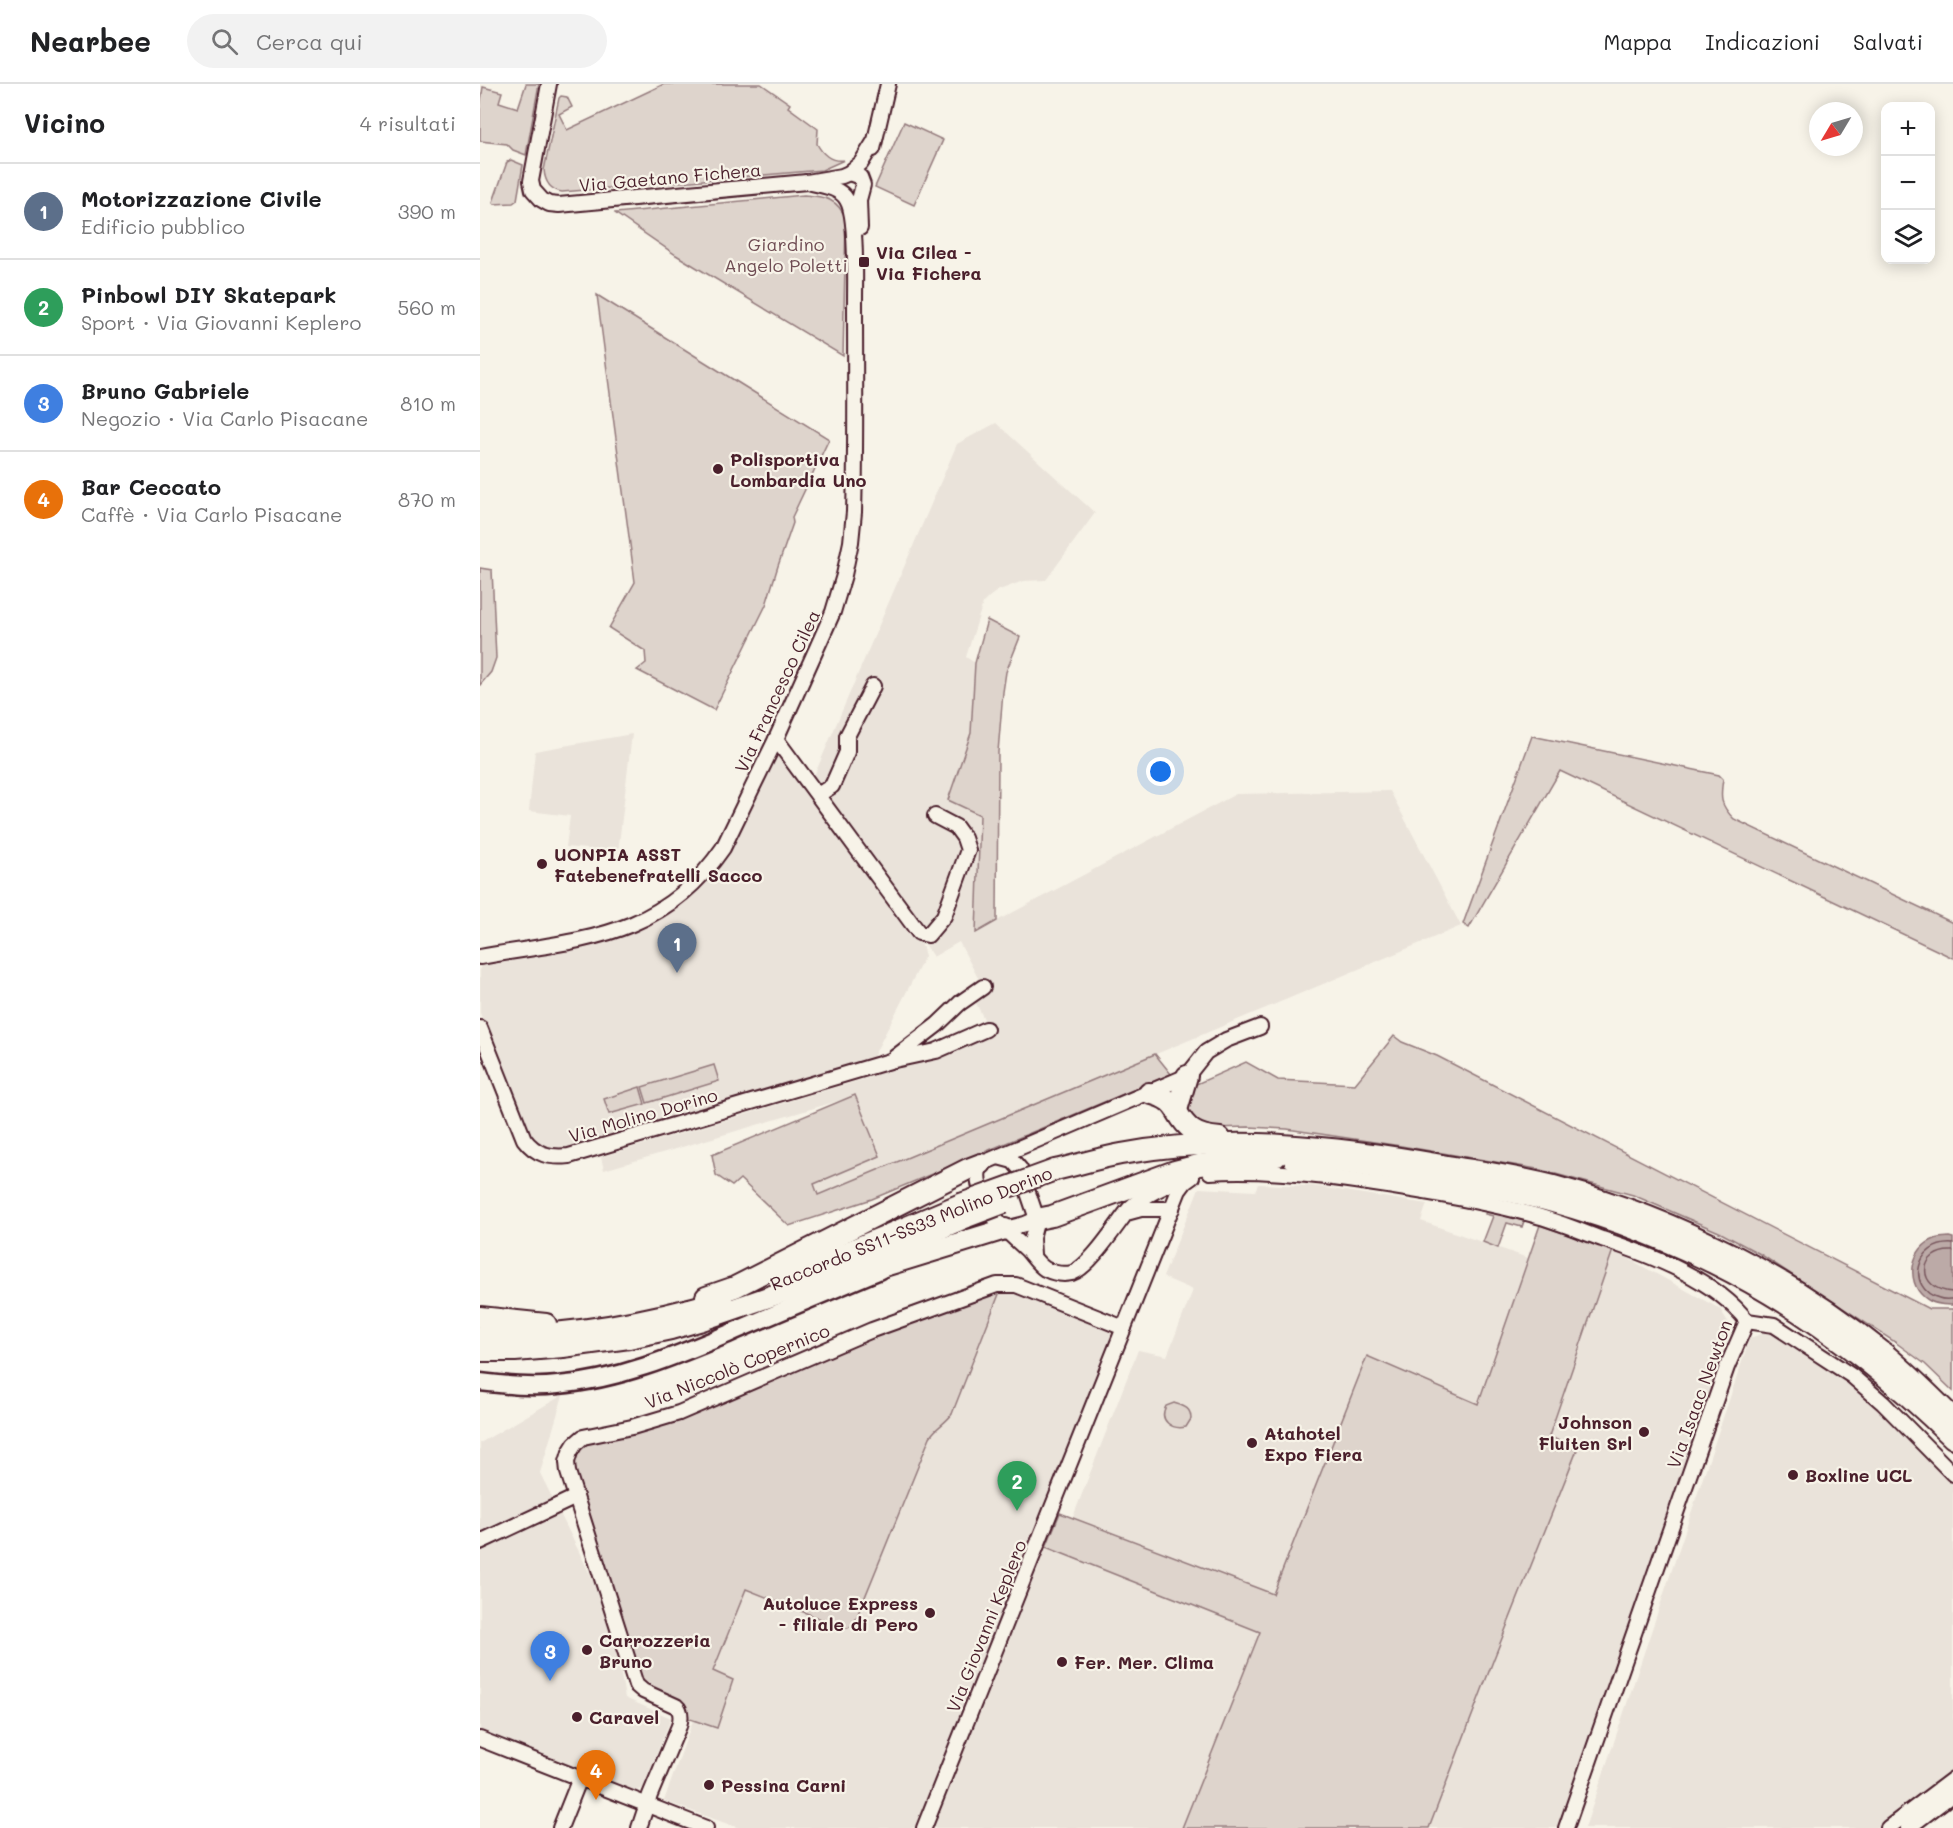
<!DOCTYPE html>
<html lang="it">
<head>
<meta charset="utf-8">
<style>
  :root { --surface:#fff; --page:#f2f2f2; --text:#202124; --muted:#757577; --line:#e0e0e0; --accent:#ea580c }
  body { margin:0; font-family:Mali,sans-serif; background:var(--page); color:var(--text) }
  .controls { position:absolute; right:18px; top:18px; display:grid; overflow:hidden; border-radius:12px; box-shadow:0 3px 15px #0003 }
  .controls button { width:54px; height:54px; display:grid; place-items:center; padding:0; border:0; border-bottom:2px solid var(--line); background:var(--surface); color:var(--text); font:30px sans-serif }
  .compass { position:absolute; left:1329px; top:18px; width:54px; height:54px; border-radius:50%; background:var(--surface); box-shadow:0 3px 15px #0003; rotate:232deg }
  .you { position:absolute; left:681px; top:688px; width:21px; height:21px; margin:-15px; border:4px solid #fff; border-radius:50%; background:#1a73e8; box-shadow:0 0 0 9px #1a73e833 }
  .badge { display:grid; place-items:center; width:39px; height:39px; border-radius:50%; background:var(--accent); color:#fff; font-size:20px; font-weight:700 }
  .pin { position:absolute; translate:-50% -50px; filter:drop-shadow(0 2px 3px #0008) }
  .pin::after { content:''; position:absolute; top:32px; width:21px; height:18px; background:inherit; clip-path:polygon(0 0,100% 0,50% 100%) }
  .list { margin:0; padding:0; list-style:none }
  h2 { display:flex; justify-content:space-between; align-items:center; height:78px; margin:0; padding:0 24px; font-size:26px }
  h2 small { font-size:20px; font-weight:400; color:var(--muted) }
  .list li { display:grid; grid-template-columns:39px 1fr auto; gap:18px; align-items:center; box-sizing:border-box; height:96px; padding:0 24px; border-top:2px solid var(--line) }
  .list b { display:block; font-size:22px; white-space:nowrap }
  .list p { margin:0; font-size:20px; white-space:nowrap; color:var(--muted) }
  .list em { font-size:20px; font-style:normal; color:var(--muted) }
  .icon { flex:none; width:33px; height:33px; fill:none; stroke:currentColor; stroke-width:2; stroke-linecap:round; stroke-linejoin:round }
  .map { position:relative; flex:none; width:1473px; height:1744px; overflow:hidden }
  header { display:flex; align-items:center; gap:36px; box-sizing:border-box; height:84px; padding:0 30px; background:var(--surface); border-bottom:2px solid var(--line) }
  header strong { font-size:28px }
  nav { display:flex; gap:33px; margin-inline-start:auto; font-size:21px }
  .search { width:420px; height:54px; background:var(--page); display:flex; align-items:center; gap:15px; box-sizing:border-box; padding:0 21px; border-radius:33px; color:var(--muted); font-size:22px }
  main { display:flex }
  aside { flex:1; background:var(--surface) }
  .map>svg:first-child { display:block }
  .built { fill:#eae3da }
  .green { fill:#ded4cc; stroke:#947a7c; stroke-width:1.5 }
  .water { fill:#bcaaa7; stroke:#8e7275; stroke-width:1.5 }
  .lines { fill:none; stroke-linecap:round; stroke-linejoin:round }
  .shore { stroke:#78575d; stroke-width:1.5 }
  .minor-casing { stroke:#4a1f2b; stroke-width:18 }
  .major-casing { stroke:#4a1f2b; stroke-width:21 }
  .highway-casing { stroke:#4a1f2b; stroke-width:24 }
  .minor { stroke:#f7f3e8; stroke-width:14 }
  .major { stroke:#f7f3e8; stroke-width:16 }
  .highway { stroke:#f7f3e8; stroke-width:20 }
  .highway-bridge-casing { stroke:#4a1f2b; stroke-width:24; stroke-linecap:butt }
  .highway-bridge { stroke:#f7f3e8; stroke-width:20 }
  .poi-dot { fill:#4a1f2b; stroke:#f7f3e8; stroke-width:2 }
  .labels { text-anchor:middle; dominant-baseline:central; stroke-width:4.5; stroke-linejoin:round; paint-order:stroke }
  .street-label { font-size:18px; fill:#4a1f2b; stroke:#f7f3e8 }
  .park-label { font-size:18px; fill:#6f4c53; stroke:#f7f3e8 }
  .poi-label { font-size:18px; font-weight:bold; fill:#4a1f2b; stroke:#f7f3e8; text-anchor:start }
</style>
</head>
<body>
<header>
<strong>Nearbee</strong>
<div class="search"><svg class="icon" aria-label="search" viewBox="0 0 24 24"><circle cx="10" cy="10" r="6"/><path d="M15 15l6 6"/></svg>Cerca qui</div>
<nav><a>Mappa</a><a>Indicazioni</a><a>Salvati</a></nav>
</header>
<main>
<aside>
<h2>Vicino<small>4 risultati</small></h2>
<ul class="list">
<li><span class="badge" style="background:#5c6f8a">1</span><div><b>Motorizzazione Civile</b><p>Edificio pubblico</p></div><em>390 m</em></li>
<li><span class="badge" style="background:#2e9e5b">2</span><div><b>Pinbowl DIY Skatepark</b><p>Sport · Via Giovanni Keplero</p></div><em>560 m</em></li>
<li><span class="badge" style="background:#3f7fe0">3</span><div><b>Bruno Gabriele</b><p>Negozio · Via Carlo Pisacane</p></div><em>810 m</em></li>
<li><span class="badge" style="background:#e8710a">4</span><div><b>Bar Ceccato</b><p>Caffè · Via Carlo Pisacane</p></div><em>870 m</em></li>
</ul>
</aside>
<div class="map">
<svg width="1473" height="1744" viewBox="0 0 1473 1744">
  <rect width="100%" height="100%" fill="#f7f3e8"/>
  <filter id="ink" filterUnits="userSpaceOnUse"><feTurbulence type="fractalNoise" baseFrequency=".0167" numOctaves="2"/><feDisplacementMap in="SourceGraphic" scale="12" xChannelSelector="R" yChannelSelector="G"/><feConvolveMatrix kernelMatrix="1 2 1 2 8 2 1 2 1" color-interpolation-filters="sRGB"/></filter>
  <g filter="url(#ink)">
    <g class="built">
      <polygon points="516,339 615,429 566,496 543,497 517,507 509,513 503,519 486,573 495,579 491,649 468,716 500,731 496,848 756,710 910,707 981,842 338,1112 333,1100 375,1012 124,1086 121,1073 391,993 391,989 413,983 415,986 473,969 511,949 494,915 506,909 479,858 453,873 439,850 445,872 390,979 85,1069 53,1061 41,1040 0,929 0,880 120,860 166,844 183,834 208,815 238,785 257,753 300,662 328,697 334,692 477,360"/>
      <polygon points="152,650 138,768 86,763 90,732 49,727 55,667"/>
      <polygon points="778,1100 833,1102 947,1120 941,1137 1048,1174 998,1321 887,1272 793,1510 593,1433 658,1266 687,1272 713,1206 683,1193 719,1104 775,1107"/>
      <polygon points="1133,1166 1240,1225 1248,1238 1248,1251 1078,1744 949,1744 1013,1577 1097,1366 1069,1352"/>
      <polygon points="523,1200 644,1244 572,1426 580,1429 566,1463 780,1548 702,1744 259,1744 184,1717 213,1636 237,1644 253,1596 233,1588 266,1505 361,1543 365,1544 374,1540 450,1353 472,1330"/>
      <polygon points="1293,1246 1369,1298 1388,1314 1473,1401 1473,1685 1397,1744 1105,1744 1270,1254"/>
      <polygon points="83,1311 60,1389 116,1502 135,1557 145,1614 191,1634 163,1704 156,1707 0,1648 0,1359"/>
    </g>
    <g class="green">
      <polygon points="46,0 59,0 46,71 33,66 27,60 0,57 0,23 3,3 22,8 19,18 38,24"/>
      <path d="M184 0H281L310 20 308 23 338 45 337 60C343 71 352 78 364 76L342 86 82 108C70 106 65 98 64 86L79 14 81 12 87 13 92 23 79 30 87 46Z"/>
      <polygon points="424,38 463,56 434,121 395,103"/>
      <polygon points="31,76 43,81 37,116 33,119 14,120 13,118 27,78"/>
      <path d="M324 111C344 112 359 115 366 136L363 272 196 171 135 129Z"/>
      <polygon points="117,211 349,355 312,433 313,439 298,482 286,521 234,626 157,586 166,579 165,567 129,544 155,498"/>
      <polygon points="0,484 12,486 16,574 11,588 0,601"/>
      <polygon points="507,536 540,553 526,588 523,608 518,668 517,837 496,849 500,731 468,716 491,649 495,579"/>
      <path d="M1052 652 1239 691 1243 695C1240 714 1240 721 1254 735L1473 839V874L1080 687 989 844 983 840Z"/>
      <polygon points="914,952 922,958 957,972 1449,1225 1473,1225 1473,1307 1445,1280 1415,1258 1280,1170 1239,1148 1153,1111 1057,1085 921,1062 807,1045 769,1043 730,1044 718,1039 712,1034 708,1025 707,1018 714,1001 766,978 798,996 875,1000"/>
      <polygon points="675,970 691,990 392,1115 309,1142 260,1095 252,1102 236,1091 232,1071 375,1011 400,1072 334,1100 338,1111"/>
      <polygon points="234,981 239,997 167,1019 162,1003"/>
      <polygon points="160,1003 165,1020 129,1030 124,1015"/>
      <polygon points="1006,1127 1044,1137 1042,1143 1027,1139 1018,1164 1003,1158 1013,1132 1005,1130"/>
      <polygon points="1060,1141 1133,1166 1069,1352 1097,1366 1013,1577 949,1744 702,1744 780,1548 566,1463 580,1429 793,1510 887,1272 998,1320"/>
      <path d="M523 1200 472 1330C466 1339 456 1343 450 1353L374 1540 368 1544 361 1543 266 1505 233 1587 253 1596 237 1644 201 1632 163 1607 88 1388 95 1360 138 1346Z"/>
      <path d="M694 1319C703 1322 711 1323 711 1335L706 1343C692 1346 678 1337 686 1322Z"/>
    </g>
    <path class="water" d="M1469 1153 1473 1154V1221H1471C1461 1221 1452 1220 1444 1213 1425 1197 1431 1163 1455 1155 1459 1153 1465 1154 1469 1153Z"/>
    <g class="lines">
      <g class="shore">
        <path d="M1473 1160C1435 1157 1426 1205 1459 1214 1463 1216 1469 1215 1473 1215"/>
        <path d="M1473 1167C1438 1165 1435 1206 1473 1208"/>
      </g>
      <defs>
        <g id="minor">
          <polyline points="69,0 51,97 53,106 62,116 69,120 79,121 327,98 362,92 369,89 381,79 394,58"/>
          <polyline points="393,65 408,0"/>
          <polyline points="369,89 380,93 383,101 379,116 380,144"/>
          <polyline points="296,655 439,849 448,851 464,832 488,766 484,754 476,743 455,732"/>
          <polyline points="338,711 352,702 367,668 367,652 393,602"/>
          <path d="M0 873C100 855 180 856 243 764L296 655 353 528 364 491 371 458 374 428C376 358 375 287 375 216 375 195 377 132 367 116 360 103 340 101 327 98"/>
          <path d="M0 944 44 1055C56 1071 70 1074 89 1072L410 977 456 967 506 945"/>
          <polyline points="414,974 457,941 480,919 503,903"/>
          <polyline points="518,1073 533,1077 540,1085 557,1135 545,1140 525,1145"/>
          <path d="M730 1088C793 1084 858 1094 920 1104 965 1111 1010 1119 1054 1131 1077 1137 1100 1147 1122 1155 1170 1171 1235 1195 1267 1237L1247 1283 1086 1744"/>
          <path d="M711 1092C690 1099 667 1109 650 1124 637 1140 610 1183 592 1189 583 1191 573 1189 565 1185 557 1180 552 1171 546 1165 537 1156 527 1149 519 1139 508 1127 492 1096 501 1080L707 992 726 968 746 956 780 943"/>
          <polyline points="650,1128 661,1125 692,1125"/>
          <polyline points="553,1171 552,1154 557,1135"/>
          <polyline points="1267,1237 1294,1241 1372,1292 1403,1319 1473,1390"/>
          <polyline points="0,1458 96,1413"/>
          <polyline points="0,1655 226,1744"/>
          <polyline points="80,1744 100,1694"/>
          <path d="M159 1744 170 1711 199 1642C201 1635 202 1627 196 1622L163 1607 156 1601 88 1388 87 1378 90 1368 95 1360 103 1353 152 1343 199 1329 392 1246 517 1201H536L644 1244"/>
          <polyline points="444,1744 699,1106 705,1098 712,1093"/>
          <polyline points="1408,1744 1473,1695"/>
          <polyline points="1428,1744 1473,1710"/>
        </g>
        <path id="major" d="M0 1298C26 1301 52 1304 78 1301 138 1296 193 1273 248 1250 299 1228 350 1207 400 1186"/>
        <g id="highway">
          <path d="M669 1009C702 1017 692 1031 712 1046 720 1052 730 1053 740 1054"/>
          <polyline points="697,1026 707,992"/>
          <path d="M813 1074C862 1077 910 1086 958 1094 996 1101 1036 1108 1073 1118 1234 1163 1355 1238 1473 1354"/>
          <path d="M575 1086C597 1081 619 1074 641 1070 748 1050 856 1062 962 1081 1002 1088 1042 1093 1081 1104 1197 1135 1313 1195 1405 1270 1429 1290 1451 1312 1473 1334"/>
          <polyline points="557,1135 572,1132 695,1087 719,1081 797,1072"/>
          <polyline points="388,1187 525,1145"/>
          <polyline points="303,1195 481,1120"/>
          <polyline points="226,1213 255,1203 488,1085 501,1080"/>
          <polyline points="0,1233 66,1240"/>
          <path d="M0 1252C82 1253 163 1239 242 1216"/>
          <polyline points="0,1267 35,1267 83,1263 149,1254 191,1245 219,1237 352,1191 487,1133"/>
        </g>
      </defs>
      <use href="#minor" class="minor-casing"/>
      <use href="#major" class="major-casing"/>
      <use href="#highway" class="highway-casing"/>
      <use href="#minor" class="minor"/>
      <use href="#major" class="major"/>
      <use href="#highway" class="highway"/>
      <defs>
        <g id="highway-bridge">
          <polyline points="481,1120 575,1086"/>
          <polyline points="487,1133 524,1119"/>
        </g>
      </defs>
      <use href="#highway-bridge" class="highway-bridge-casing"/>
      <use href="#highway-bridge" class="highway-bridge"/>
    </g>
  </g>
  <g class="poi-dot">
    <rect x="378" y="172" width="12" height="12" rx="3"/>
    <circle cx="238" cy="385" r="6"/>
    <circle cx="62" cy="780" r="6"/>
    <circle cx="1164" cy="1348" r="6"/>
    <circle cx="772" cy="1359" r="6"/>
    <circle cx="1313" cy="1391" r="6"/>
    <circle cx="450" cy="1529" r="6"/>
    <circle cx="107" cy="1566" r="6"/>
    <circle cx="582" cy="1578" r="6"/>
    <circle cx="97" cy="1633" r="6"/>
    <circle cx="229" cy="1701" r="6"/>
  </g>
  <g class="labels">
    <g class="street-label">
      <text transform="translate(190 93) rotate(-5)">Via Gaetano Fichera</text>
      <text transform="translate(297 607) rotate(-65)">Via Francesco Cilea</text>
      <text transform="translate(163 1031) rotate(-16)">Via Molino Dorino</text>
      <text transform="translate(431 1144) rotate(-22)">Raccordo SS11-SS33 Molino Dorino</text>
      <text transform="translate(257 1282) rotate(-22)">Via Niccolò Copernico</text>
      <text transform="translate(1219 1310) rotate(-70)">Via Isaac Newton</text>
      <text transform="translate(506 1542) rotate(-68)">Via Giovanni Keplero</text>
    </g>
    <g class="park-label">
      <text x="306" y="160">Giardino<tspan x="306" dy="21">Angelo Poletti</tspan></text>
    </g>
    <g class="poi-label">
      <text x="396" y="168">Via Cilea -<tspan x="396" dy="21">Via Fichera</tspan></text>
      <text x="250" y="375">Polisportiva<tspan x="250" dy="21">Lombardia Uno</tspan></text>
      <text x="74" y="770">UONPIA ASST<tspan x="74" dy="21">Fatebenefratelli Sacco</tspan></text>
      <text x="1152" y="1338" text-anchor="end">Johnson<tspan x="1152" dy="21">Fluiten Srl</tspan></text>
      <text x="784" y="1349">Atahotel<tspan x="784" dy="21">Expo Fiera</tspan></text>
      <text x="1325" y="1391">Boxline UCL</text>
      <text x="438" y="1519" text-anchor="end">Autoluce Express<tspan x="438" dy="21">- filiale di Pero</tspan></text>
      <text x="119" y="1556">Carrozzeria<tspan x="119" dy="21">Bruno</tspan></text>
      <text x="594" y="1578">Fer. Mer. Clima</text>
      <text x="109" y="1633">Caravel</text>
      <text x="241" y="1701">Pessina Carni</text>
    </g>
  </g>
</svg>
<div class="controls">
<button>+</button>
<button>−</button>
<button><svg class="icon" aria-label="layers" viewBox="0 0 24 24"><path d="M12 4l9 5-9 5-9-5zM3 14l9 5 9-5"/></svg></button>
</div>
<svg class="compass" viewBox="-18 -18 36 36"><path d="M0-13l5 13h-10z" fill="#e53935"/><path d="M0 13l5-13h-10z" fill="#757577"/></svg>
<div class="you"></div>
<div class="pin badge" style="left:197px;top:889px;background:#5c6f8a">1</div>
<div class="pin badge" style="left:537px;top:1427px;background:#2e9e5b">2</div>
<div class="pin badge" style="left:70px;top:1597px;background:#3f7fe0">3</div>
<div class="pin badge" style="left:116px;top:1716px;background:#e8710a">4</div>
</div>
</main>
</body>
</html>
